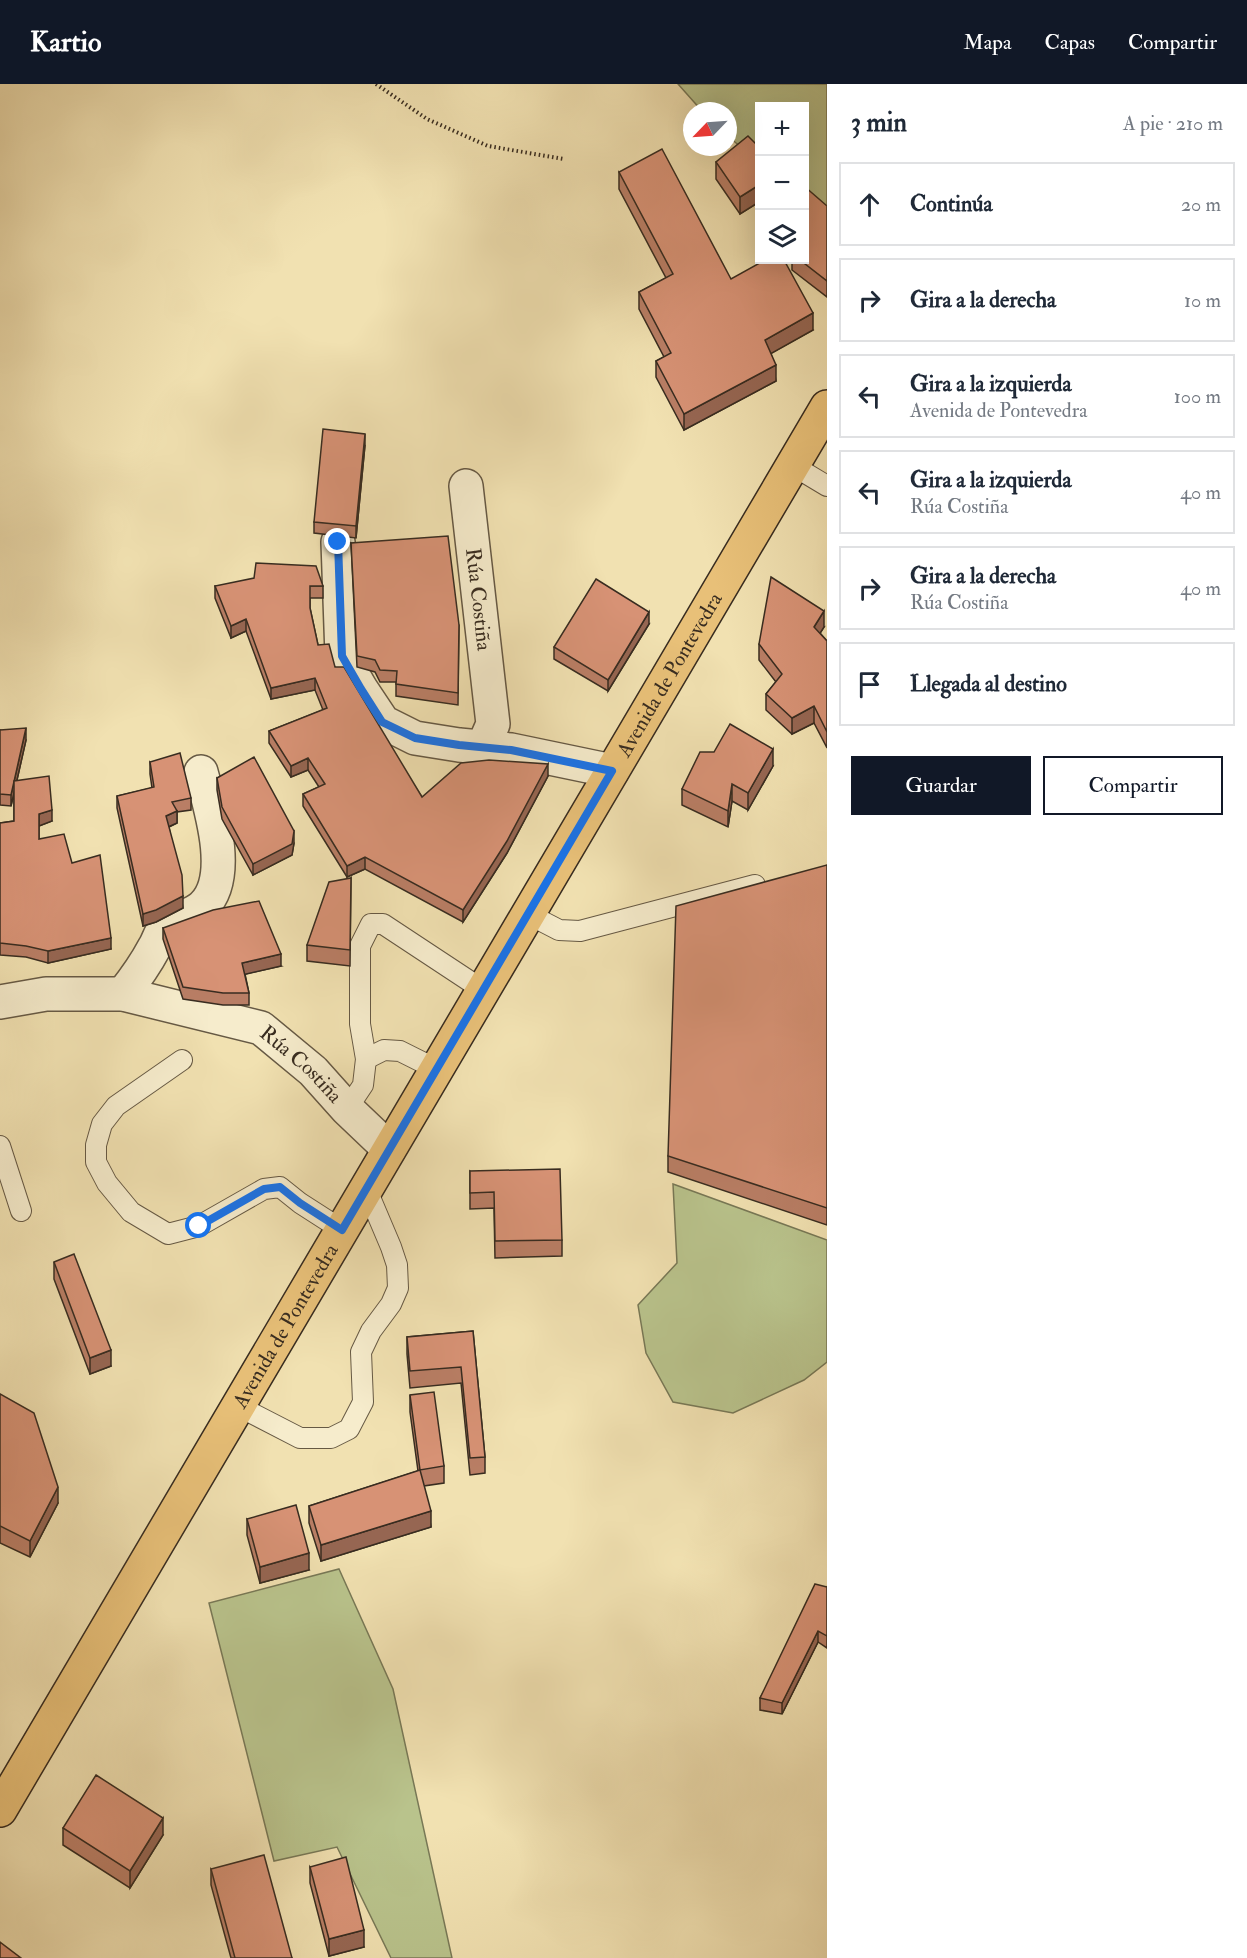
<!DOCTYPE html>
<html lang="es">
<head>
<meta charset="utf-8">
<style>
  :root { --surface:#fff; --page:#f2f2f3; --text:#1f2937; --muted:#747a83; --line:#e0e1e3; --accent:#111827 }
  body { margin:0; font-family:"IM FELL Double Pica",serif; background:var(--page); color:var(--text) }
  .controls { position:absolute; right:18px; top:18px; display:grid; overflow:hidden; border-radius:0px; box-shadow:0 6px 24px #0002 }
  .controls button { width:54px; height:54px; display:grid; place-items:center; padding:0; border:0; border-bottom:2px solid var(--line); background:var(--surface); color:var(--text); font:30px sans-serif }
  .compass { position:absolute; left:683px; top:18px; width:54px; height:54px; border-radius:50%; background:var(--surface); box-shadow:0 6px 24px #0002; rotate:245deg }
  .stop { position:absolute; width:18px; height:18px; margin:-14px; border:4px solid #1a73e8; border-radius:50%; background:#fff }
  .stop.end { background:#1a73e8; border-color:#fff; box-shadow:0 2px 6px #0008 }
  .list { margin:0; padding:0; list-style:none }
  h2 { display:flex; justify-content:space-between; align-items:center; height:78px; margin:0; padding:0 24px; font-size:26px }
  h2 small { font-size:20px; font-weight:400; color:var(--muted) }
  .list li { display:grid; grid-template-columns:39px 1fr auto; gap:18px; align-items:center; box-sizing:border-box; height:84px; margin:0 12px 12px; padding:0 12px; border:2px solid var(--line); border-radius:0px }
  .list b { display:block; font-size:22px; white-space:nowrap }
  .list p { margin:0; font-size:20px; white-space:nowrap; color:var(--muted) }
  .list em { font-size:20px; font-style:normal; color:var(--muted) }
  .actions { display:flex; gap:12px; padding:18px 24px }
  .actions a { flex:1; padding:14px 0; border:2px solid var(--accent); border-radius:0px; text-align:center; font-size:21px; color:var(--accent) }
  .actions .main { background:var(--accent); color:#fff }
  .icon { flex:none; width:33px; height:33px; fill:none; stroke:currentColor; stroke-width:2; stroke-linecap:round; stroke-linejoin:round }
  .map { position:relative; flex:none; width:827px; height:1874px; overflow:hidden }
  header { display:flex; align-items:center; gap:36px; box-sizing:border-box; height:84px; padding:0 30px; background:var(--accent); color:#fff }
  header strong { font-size:28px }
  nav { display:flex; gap:33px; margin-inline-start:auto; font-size:21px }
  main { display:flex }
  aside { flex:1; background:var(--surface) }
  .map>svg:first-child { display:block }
  .green { fill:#b9c38c; stroke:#787856; stroke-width:1.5 }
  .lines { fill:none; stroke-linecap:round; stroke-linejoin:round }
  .service-casing { stroke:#665944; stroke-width:22 }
  .minor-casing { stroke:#665944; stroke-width:36 }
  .primary-casing { stroke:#382c20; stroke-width:36 }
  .path { stroke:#382c20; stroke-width:4; stroke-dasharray:1.5 3; stroke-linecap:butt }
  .service { stroke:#f6eccc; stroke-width:20 }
  .minor { stroke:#f6eccc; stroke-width:33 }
  .primary { stroke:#e8c078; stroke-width:33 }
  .wall { fill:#b97e65; stroke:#382c20; stroke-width:1.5 }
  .shaded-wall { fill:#966652; stroke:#382c20; stroke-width:1.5 }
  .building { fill:#d79275; stroke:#382c20; stroke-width:1.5 }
  .route { stroke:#1a73e8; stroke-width:8 }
  .labels { text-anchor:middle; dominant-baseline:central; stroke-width:5; stroke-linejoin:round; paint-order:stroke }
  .street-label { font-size:21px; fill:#382c20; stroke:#f6eccc }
</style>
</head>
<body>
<header>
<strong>Kartio</strong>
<nav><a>Mapa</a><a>Capas</a><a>Compartir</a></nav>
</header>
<main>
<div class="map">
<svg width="827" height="1874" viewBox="0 0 827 1874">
  <rect width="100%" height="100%" fill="#f1e1b1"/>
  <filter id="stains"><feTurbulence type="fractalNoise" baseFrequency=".00333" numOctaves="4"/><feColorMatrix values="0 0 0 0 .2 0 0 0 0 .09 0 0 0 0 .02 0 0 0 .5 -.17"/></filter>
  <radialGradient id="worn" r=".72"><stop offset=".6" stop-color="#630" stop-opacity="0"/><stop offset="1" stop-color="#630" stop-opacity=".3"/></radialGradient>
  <g class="green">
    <polygon points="678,0 827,0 827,138 805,119 804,22 760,22 759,79 728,52 728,27 702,27"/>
    <polygon points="673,1100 827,1156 827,1278 804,1296 733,1329 673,1318 646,1269 638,1221 677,1179"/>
    <polygon points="339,1485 393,1605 452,1874 391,1874 337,1763 274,1777 209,1519"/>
  </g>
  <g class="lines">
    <defs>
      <g id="service">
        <polyline points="792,381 827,402"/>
        <polyline points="528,830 559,846 580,847 755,801"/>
        <polyline points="366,975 384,966 400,967 436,985"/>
        <polyline points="182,976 116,1022 102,1040 96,1061 96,1078 107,1099 131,1128 168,1150 199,1142 264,1105 280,1103 300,1119 342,1146"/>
        <polyline points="347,1025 363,1001 366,975 360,940 360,862 371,840 383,840 483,906"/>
        <polyline points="0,1062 21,1127"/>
        <polyline points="238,1322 300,1354 331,1354 349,1345 363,1318 361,1268 371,1247 391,1220 398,1204 397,1181 391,1163 366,1104"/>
      </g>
      <g id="minor">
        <path id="s1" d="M466 402 493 640 483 663"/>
        <polyline points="338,458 342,572 361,605 383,638 415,654 459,661 511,666 612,687"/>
        <path d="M123 910C135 895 145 881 154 864 158 858 160 849 165 844 171 836 195 831 204 821 233 792 210 722 201 688"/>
        <path id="s2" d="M0 918 46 910H123L261 944 313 987 347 1025 389 1065"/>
      </g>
      <g id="primary">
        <path id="s3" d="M0 1726 827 323"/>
      </g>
    </defs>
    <use href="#service" class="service-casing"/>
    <use href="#minor" class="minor-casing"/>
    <use href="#primary" class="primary-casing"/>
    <polyline class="path" points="376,0 427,35 488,62 564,75"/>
    <use href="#service" class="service"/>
    <use href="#minor" class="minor"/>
    <use href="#primary" class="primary"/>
  </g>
  <g class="wall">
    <polygon points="759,63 759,118 740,130 716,95 716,78"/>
    <polygon points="619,88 731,195 813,246 771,269 776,297 684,346 656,293 656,277 664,273 639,225 639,208 666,194 619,105"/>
    <polygon points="827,122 827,213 792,186 792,176 804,176"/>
    <polygon points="365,361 356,454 314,449 314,438"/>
    <polygon points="351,459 459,541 458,621 396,612 396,598 380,598 375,588 357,583"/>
    <polygon points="215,502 323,502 323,514 310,514 310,524 318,561 335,583 422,713 548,692 507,769 463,838 365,785 347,793 303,722 303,710 319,703 308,686 291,693 269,659 269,647 323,626 315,606 271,615 246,547 231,554 215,514"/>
    <polygon points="649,540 608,607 554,575 554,563"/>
    <polygon points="824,543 820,549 827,557 827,664 814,639 792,650 766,626 766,610 776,598 759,576 759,560"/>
    <polygon points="0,646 26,656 17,696 52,737 39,742 39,755 72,779 111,865 48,879 26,873 0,871 0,739 14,737 14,709 11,722 0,721"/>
    <polygon points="150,678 191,714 191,726 177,728 177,739 169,743 183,824 156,838 143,842 117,724 117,712 152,704 150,690"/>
    <polygon points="773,682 748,726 732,717 728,743 682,721 682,705"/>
    <polygon points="217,694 294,759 292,771 253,791 222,735 217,706"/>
    <polygon points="827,781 827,1141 668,1088 668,1072"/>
    <polygon points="351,794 350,882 307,877 307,861"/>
    <polygon points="163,844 281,882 245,890 249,909 249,921 223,921 183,915 163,855"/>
    <polygon points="470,1087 562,1156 562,1172 495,1174 494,1124 470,1125"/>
    <polygon points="54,1178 111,1282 90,1290 54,1195"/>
    <polygon points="473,1247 485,1373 485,1389 470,1391 461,1299 410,1304 407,1270 407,1253"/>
    <polygon points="0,1310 58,1419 30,1473 0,1459"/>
    <polygon points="410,1311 444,1382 444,1399 424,1402 431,1443 321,1477 309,1439 309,1422 418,1387 410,1328"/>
    <polygon points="247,1435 309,1486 260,1499 247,1451"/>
    <polygon points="827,1503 827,1564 818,1558 782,1630 760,1626 760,1614"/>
    <polygon points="63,1744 163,1751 130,1804 63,1761"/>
    <polygon points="310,1783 364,1863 329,1872 310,1799"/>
    <polygon points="211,1785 292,1874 231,1874 211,1801"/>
  </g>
  <g class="shaded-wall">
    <polygon points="759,101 759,118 740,130 740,113"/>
    <polygon points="813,229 813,246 765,273 765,256"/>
    <polygon points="776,281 776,297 684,346 684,330"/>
    <polygon points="365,350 365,361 356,454 356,442"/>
    <polygon points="824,527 824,543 814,559 814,543"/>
    <polygon points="649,528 649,540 608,607 608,596"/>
    <polygon points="246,535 246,547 231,554 231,542"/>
    <polygon points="315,594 315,606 271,615 271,604"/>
    <polygon points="814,622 814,639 792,650 792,634"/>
    <polygon points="26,644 26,656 11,722 11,711"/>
    <polygon points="773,665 773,682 748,726 748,709"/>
    <polygon points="308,674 308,686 291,693 291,682"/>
    <polygon points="548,680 548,692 507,769 463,838 463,826"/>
    <polygon points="732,700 732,717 728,743 728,727"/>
    <polygon points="52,726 52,737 39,742 39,730"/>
    <polygon points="177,727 177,739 166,744 166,732"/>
    <polygon points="294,747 294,759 292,771 253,791 253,780"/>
    <polygon points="365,773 365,785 347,793 347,782"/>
    <polygon points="183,812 183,824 156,838 143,842 143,830"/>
    <polygon points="111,854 111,865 48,879 48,867"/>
    <polygon points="281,870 281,882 242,891 242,879"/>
    <polygon points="111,1266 111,1282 90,1290 90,1274"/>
    <polygon points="58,1403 58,1419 30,1473 30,1457"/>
    <polygon points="431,1427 431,1443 321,1477 321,1461"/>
    <polygon points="309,1469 309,1486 260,1499 260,1483"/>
    <polygon points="818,1547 818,1558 782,1630 782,1619"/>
    <polygon points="163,1734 163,1751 130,1804 130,1787"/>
    <polygon points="364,1846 364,1863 329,1872 329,1855"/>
  </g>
  <g class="building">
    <polygon points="748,52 759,63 759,101 740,113 716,78"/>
    <polygon points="662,65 731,195 765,176 784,176 813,229 765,256 776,281 684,330 656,277 671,269 639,208 673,190 619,88"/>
    <polygon points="804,102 827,122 827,197 800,176 804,176"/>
    <polygon points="323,345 365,350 356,442 314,438"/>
    <polygon points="448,452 459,541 458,609 396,600 397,587 380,586 375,576 357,572 351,459"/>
    <polygon points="256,479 316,482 323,502 310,502 310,524 318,561 329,560 335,583 344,583 422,713 461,679 489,676 548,680 507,757 463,826 365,773 347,782 303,710 325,700 308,674 291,682 269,647 327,624 315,594 271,604 246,535 231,542 215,502 254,494"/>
    <polygon points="771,493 824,527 814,543 827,557 827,648 814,622 792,634 766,610 782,590 759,560"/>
    <polygon points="596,495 649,528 608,596 554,563"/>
    <polygon points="730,640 773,665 748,709 732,700 728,727 682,705 700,668 714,668"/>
    <polygon points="26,644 11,711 0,710 0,646"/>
    <polygon points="180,669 191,714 172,718 177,727 166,732 182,791 183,812 156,826 143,830 117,712 154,703 150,678"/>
    <polygon points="254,673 294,747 292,760 253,780 222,723 217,694"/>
    <polygon points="49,692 52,726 39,730 39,755 64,750 72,779 100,771 111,854 48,867 26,862 0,859 0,739 14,737 14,697"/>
    <polygon points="827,781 827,1124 668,1072 676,822"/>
    <polygon points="351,794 350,866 307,861 329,798"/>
    <polygon points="259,817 281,870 242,879 249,909 223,909 183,903 163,844 213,826"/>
    <polygon points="560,1085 562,1156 495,1157 494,1108 470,1109 470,1087"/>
    <polygon points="74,1170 111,1266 90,1274 54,1178"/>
    <polygon points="473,1247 485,1373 470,1374 461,1283 410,1287 407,1253"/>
    <polygon points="434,1308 444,1382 420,1386 410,1311"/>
    <polygon points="0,1310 34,1329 58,1403 30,1457 0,1442"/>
    <polygon points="420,1386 431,1427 321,1461 309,1422"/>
    <polygon points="296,1421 309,1469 260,1483 247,1435"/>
    <polygon points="815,1500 827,1503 827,1552 818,1547 782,1619 760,1614"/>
    <polygon points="96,1691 163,1734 130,1787 63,1744"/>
    <polygon points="264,1771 292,1874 235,1874 211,1785"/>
    <polygon points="346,1773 364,1846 329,1855 310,1783"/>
    <polygon points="0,1858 21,1874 0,1874"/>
  </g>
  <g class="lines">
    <polyline class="route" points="199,1142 264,1105 280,1103 300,1119 342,1146 612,687 511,666 459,661 415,654 382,638 361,605 342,572 338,458"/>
  </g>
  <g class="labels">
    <g class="street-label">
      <text stroke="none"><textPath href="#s1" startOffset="114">Rúa Costiña</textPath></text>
      <text stroke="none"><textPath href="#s3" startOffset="1318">Avenida de Pontevedra</textPath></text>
      <text stroke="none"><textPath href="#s2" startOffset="320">Rúa Costiña</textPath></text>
      <text stroke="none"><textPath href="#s3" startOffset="562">Avenida de Pontevedra</textPath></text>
    </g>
  </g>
  <rect width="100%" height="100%" filter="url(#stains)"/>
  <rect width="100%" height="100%" fill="url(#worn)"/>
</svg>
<div class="controls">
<button>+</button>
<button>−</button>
<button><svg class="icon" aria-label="layers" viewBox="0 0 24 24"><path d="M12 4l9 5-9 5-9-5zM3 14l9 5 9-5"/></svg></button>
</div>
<svg class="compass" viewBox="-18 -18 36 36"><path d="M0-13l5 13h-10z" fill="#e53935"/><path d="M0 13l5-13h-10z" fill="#747a83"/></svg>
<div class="stop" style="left:199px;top:1142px"></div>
<div class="stop end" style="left:338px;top:458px"></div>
</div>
<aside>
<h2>3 min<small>A pie · 210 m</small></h2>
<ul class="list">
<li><svg class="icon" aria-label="ahead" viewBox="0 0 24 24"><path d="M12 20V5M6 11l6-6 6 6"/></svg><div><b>Continúa</b></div><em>20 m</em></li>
<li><svg class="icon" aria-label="right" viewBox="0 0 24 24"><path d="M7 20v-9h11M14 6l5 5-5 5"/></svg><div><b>Gira a la derecha</b></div><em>10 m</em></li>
<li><svg class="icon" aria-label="left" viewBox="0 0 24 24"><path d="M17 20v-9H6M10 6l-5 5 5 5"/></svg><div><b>Gira a la izquierda</b><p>Avenida de Pontevedra</p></div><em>100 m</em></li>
<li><svg class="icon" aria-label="left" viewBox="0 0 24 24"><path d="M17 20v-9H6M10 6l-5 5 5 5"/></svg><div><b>Gira a la izquierda</b><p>Rúa Costiña</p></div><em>40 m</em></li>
<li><svg class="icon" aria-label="right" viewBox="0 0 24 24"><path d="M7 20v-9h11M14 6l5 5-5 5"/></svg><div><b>Gira a la derecha</b><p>Rúa Costiña</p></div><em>40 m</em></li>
<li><svg class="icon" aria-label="arrive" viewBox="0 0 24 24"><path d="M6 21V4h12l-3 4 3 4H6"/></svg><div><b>Llegada al destino</b></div></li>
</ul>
<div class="actions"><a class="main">Guardar</a><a>Compartir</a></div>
</aside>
</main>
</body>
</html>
